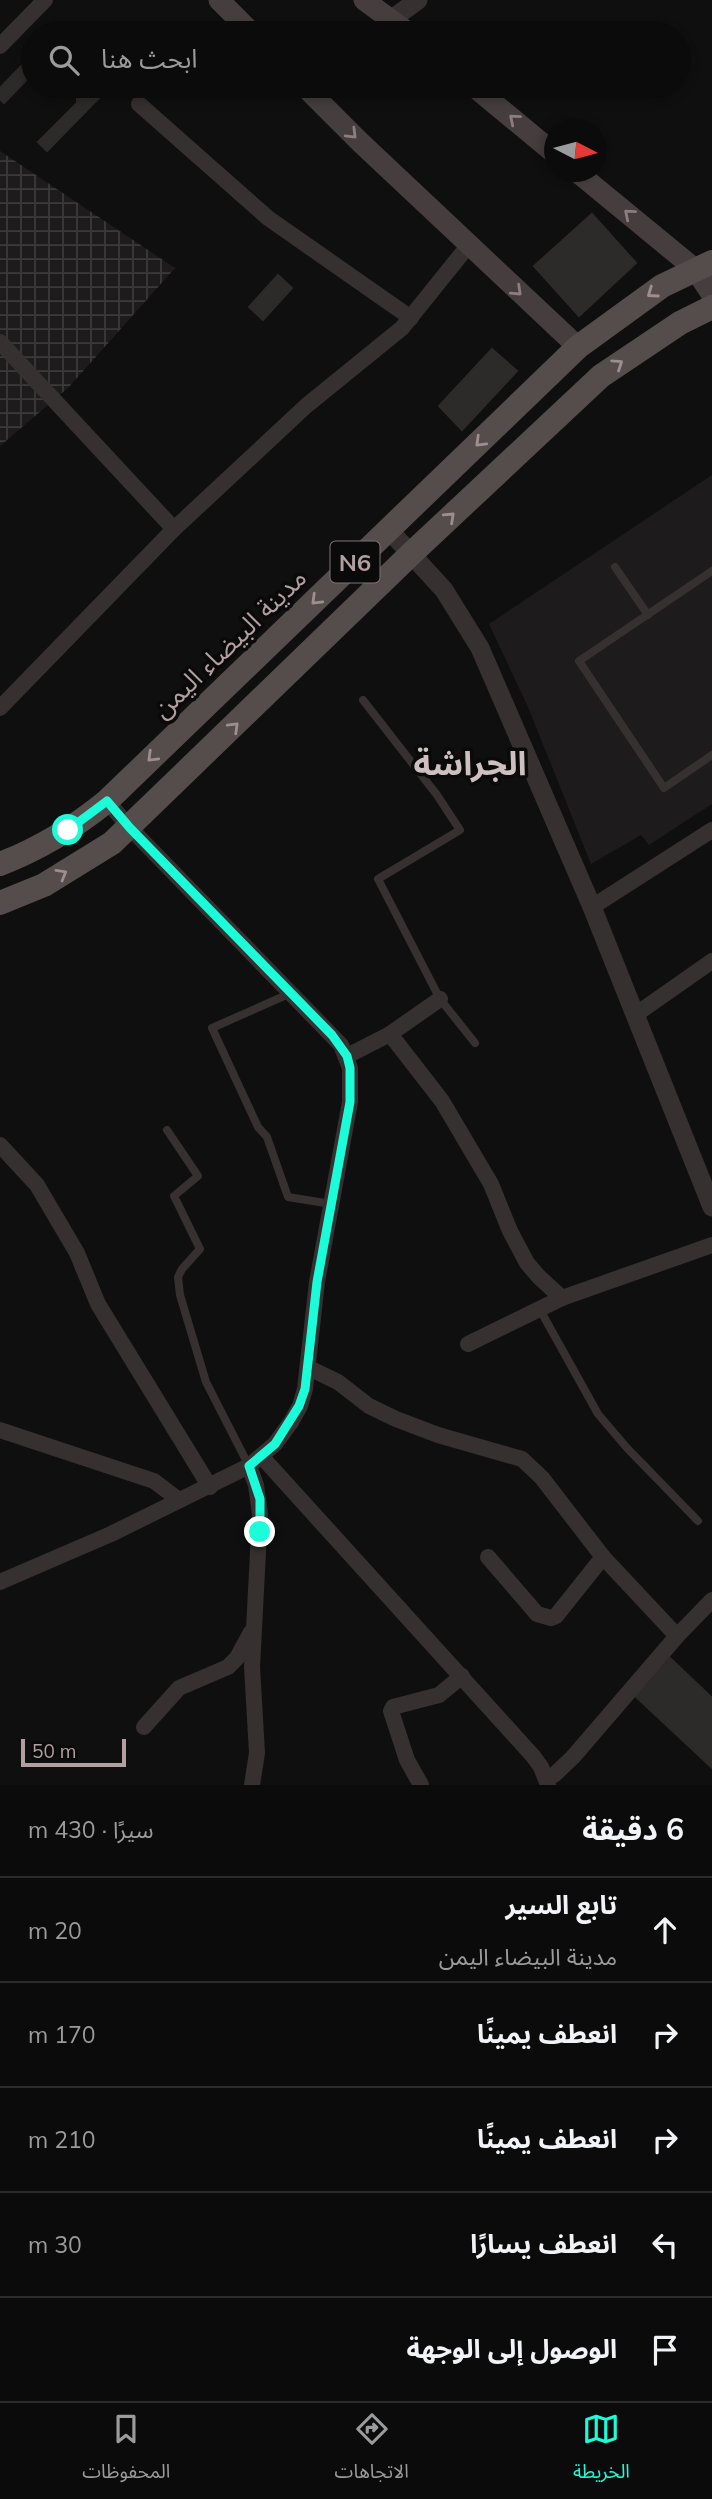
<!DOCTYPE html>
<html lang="ar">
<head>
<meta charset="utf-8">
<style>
  :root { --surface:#0c0b0b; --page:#151414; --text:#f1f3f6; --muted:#9a9b9d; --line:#2c2b2c; --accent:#1bfcd9 }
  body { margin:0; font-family:Mulish,"Noto Sans Arabic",sans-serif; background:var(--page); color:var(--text); direction:rtl }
  .compass { position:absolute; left:544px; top:119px; width:63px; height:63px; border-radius:50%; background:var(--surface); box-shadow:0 4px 10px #0003; rotate:96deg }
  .scale { position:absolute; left:21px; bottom:18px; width:105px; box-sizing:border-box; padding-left:7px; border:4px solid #b29fa1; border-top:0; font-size:19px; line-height:24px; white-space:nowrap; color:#b29fa1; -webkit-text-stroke:5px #0b0a0a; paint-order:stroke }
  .stop { position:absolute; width:21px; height:21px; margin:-16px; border:5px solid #1bfcd9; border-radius:50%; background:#fff }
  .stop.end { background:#1bfcd9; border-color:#fff; box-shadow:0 2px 7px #0008 }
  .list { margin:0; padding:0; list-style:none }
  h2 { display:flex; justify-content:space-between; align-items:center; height:91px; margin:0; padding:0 28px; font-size:30px }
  h2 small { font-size:23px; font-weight:400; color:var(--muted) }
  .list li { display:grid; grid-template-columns:46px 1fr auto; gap:21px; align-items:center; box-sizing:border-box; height:105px; padding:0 28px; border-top:2px solid var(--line) }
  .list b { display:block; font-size:26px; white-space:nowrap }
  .list p { margin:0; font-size:23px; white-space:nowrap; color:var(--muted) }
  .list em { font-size:23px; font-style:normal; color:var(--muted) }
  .icon { flex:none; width:38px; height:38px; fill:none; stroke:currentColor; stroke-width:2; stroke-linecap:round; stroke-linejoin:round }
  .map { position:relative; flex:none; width:712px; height:1785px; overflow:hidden; direction:ltr }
  .search { position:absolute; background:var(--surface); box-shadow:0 4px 10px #0003; left:21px; right:21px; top:21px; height:77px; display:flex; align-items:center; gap:18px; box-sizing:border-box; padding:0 24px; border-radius:38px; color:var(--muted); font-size:26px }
  .sheet { height:616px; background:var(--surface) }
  nav { display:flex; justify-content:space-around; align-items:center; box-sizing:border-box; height:98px; border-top:2px solid var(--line); background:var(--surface); font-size:19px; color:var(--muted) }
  nav a { display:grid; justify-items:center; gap:4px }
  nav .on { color:var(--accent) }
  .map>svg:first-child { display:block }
  .built { fill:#1d1b1b }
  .industrial { fill:url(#industrial-grid) }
  .building { fill:#2d2a2a; stroke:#2d2a29; stroke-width:2 }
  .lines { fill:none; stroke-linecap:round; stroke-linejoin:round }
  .service { stroke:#363030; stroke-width:8 }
  .minor { stroke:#363030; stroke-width:16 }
  .tertiary { stroke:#363030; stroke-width:19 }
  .secondary { stroke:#463e3e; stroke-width:21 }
  .primary { stroke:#554c4c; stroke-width:24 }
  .oneway { stroke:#8c7d7e }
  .oneway2 { stroke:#9f8e90 }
  .route { stroke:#1bfcd9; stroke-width:9 }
  .labels { text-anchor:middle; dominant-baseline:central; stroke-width:7; stroke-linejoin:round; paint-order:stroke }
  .shield { fill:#0b0a0a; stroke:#807274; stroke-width:2 }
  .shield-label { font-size:24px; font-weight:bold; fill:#b29fa1 }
  .street-label { font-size:26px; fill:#b29fa1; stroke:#0b0a0a }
  .district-label { font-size:33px; font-weight:bold; fill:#cec0c1; stroke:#0b0a0a }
</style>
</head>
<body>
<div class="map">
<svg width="712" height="1785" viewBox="0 0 712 1785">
  <defs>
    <pattern id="industrial-grid" width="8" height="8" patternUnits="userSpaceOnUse" patternTransform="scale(1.75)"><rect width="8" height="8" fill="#1d1b1b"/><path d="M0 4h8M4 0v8" fill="none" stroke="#3b3939"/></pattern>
  </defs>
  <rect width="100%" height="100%" fill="#100f0f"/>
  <polygon class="built" points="712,475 712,804 649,845 641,835 591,864 528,707 489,624"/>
  <polygon class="industrial" points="0,151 175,268 68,388 0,446"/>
  <g class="building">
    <polygon points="33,54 33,73 4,103 0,99 0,88"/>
    <polygon points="68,86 94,86 101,96 47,151 38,142 77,103 77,94"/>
    <polygon points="592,214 636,263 579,316 534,266"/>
    <polygon points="278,275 292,288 263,320 249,307"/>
    <polygon points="492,349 517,371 462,430 439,406"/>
    <polygon points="669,1657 712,1698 712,1768 634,1695"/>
  </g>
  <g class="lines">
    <g class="service">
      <polyline points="615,567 648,615"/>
      <polyline points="712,571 579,661 664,788 712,755"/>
      <polyline points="363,700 437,795 460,830 378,879 440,999 475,1043"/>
      <polyline points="291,993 212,1028 258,1127 267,1137 288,1197 331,1204"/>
      <polyline points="167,1130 198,1176 174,1196 200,1249 182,1269 178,1277 180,1295 206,1382 249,1466"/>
      <polyline points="539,1308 598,1414 627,1448 698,1521"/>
    </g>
    <g class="minor">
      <polyline points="0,46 45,0"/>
      <polyline points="139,104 268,218 411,318"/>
      <polyline points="0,342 174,529"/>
      <polyline points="0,708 174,529 306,406 402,328 468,246"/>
      <polyline points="592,907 712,830"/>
      <polyline points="635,1015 712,961"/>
      <polyline points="390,1034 442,1101 491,1184 510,1231 527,1263 539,1277 562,1298"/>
      <polyline points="347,1056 390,1034 440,999"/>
      <polyline points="0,1145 37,1185 77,1253 98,1304 210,1487"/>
      <polyline points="468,1344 562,1298 712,1245"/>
      <polyline points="309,1368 338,1382 369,1406 396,1419 438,1435 522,1459 542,1478 603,1557 677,1636"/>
      <polyline points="0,1430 154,1481 179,1500"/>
      <polyline points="262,1457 533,1756 541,1767 548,1785"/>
      <polyline points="249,1466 256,1485 260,1514 252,1667 257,1753 252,1785"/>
      <polyline points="488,1557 537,1614 551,1618 556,1616 603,1557"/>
      <polyline points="0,1582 111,1534 249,1466 275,1444 291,1422 300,1406 305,1389 317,1282 350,1102 350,1068 341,1045 130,828 107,801"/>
      <polyline points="144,1727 179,1688 228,1667 237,1658 251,1632"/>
      <polyline points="545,1777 554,1775 573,1757 677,1636 712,1600"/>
      <polyline points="421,1785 407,1760 391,1711 393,1707 439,1695 462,1676"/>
    </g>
    <g class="tertiary">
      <polyline points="392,19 418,0"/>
      <polyline points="389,530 444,590 480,648 592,907 712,1207"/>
    </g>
    <g class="secondary">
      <polyline points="219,0 252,33"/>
      <polyline points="364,0 409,33"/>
      <polyline points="304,86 360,142 578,347"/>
      <polyline points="473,86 554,153"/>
      <polyline points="577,172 695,269 712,295"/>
    </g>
    <g class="primary">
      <path d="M0 864C39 849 75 827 107 801L578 347 662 286 712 262"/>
      <polyline points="0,903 44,885 112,843 412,553 601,376 680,323 712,307"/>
    </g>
  </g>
  <defs><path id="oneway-chevron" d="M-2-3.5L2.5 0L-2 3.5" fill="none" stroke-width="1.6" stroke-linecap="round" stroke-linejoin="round" transform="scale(1.75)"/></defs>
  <g class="oneway">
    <use href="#oneway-chevron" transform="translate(514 119) rotate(-140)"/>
    <use href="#oneway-chevron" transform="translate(352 134) rotate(45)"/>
    <use href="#oneway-chevron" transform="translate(629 214) rotate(-140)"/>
    <use href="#oneway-chevron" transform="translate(517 291) rotate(43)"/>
  </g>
  <g class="oneway2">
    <use href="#oneway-chevron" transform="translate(652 293) rotate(145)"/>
    <use href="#oneway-chevron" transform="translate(618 364) rotate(-34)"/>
    <use href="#oneway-chevron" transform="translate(480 442) rotate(136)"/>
    <use href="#oneway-chevron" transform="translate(450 517) rotate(-43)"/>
    <use href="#oneway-chevron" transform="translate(316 600) rotate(136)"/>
    <use href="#oneway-chevron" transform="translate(234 727) rotate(-44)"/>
    <use href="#oneway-chevron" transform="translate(152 757) rotate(136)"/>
    <use href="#oneway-chevron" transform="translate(62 874) rotate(-30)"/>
  </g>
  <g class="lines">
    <polyline class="route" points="68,830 107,801 130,828 332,1035 347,1056 350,1068 350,1102 317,1282 305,1389 299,1406 275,1444 249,1466 260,1499 260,1532"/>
  </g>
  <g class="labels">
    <rect class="shield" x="330.5" y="541.5" width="49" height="41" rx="5"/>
    <g class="shield-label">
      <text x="355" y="562">N6</text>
    </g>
    <g class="street-label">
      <text transform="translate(229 643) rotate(-44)">مدينة البيضاء اليمن</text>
    </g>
    <g class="district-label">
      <text x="470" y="762">الجراشة</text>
    </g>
  </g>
</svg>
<svg class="compass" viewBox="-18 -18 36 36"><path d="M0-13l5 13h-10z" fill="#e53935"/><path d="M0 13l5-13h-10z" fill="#9a9b9d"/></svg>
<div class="scale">50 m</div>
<div class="stop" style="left:68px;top:830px"></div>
<div class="stop end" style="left:260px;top:1532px"></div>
<div class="search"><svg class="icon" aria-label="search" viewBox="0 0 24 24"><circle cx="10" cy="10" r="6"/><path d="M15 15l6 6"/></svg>ابحث هنا</div>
</div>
<section class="sheet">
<h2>6 دقيقة<small>سيرًا · 430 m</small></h2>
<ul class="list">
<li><svg class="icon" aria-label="ahead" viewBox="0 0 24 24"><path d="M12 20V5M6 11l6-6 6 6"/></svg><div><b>تابع السير</b><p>مدينة البيضاء اليمن</p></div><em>20 m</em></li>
<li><svg class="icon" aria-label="right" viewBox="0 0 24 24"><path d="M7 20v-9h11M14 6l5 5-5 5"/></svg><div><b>انعطف يمينًا</b></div><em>170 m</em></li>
<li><svg class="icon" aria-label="right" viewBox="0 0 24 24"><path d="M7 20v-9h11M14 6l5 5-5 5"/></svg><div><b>انعطف يمينًا</b></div><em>210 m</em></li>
<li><svg class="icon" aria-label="left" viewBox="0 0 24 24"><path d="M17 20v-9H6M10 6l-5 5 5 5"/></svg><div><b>انعطف يسارًا</b></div><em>30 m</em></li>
<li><svg class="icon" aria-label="arrive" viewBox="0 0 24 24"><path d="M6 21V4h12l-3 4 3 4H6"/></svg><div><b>الوصول إلى الوجهة</b></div></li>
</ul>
</section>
<nav>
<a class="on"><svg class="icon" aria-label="map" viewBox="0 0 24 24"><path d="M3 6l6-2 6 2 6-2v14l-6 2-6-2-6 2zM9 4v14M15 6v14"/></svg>الخريطة</a>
<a><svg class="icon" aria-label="directions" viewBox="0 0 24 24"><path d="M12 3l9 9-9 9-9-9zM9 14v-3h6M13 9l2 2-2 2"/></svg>الاتجاهات</a>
<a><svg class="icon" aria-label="saved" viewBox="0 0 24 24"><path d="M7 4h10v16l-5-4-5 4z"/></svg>المحفوظات</a>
</nav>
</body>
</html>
